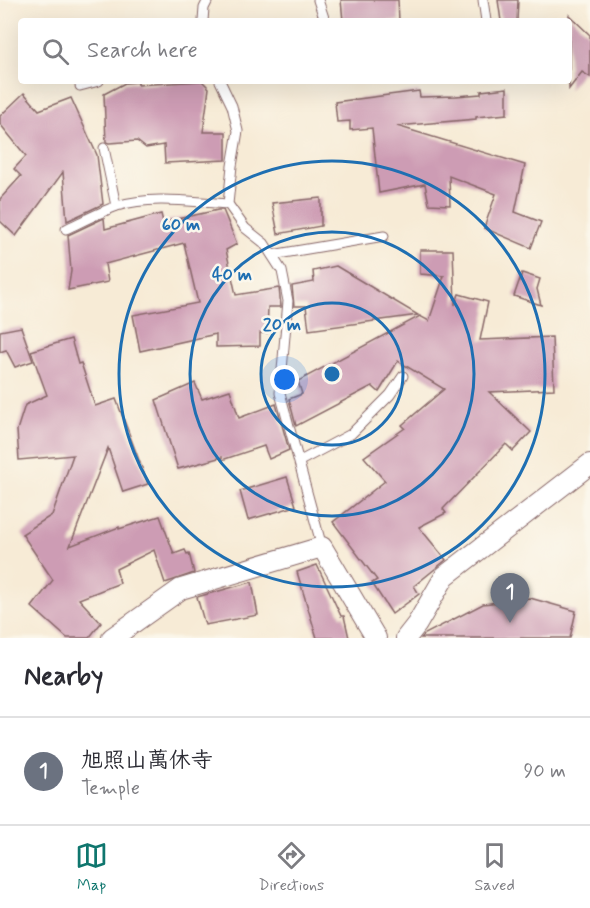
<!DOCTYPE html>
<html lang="en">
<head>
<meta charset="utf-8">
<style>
  :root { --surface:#fff; --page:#f2f2f3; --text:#2b2b33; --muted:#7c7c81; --line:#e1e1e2; --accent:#0f766e }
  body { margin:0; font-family:Mynerve,"Klee One",sans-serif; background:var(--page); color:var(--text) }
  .you { position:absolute; left:285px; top:380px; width:21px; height:21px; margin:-15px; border:4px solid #fff; border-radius:50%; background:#1a73e8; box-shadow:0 0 0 9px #1a73e833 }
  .badge { display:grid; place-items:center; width:39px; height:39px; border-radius:50%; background:var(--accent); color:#fff; font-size:20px; font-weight:700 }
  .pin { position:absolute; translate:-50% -50px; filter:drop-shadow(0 2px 3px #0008) }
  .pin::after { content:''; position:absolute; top:32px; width:21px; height:18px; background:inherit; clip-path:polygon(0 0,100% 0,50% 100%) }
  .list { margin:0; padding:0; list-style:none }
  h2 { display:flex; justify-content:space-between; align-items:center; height:78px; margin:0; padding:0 24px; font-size:26px }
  h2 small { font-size:20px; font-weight:400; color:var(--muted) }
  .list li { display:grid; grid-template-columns:39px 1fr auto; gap:18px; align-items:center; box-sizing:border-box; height:108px; padding:0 24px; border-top:2px solid var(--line) }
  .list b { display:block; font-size:22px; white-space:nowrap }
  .list p { margin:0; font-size:20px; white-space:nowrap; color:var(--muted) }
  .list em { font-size:20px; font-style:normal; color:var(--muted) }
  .icon { flex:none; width:33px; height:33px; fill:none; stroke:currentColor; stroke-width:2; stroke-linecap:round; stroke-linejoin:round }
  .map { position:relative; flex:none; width:590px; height:638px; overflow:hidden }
  .search { position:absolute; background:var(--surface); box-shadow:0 6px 24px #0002; left:18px; right:18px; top:18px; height:66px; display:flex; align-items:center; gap:15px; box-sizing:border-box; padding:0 21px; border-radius:6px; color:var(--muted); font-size:22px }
  .sheet { height:186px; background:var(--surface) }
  nav { display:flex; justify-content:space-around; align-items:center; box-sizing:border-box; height:84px; border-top:2px solid var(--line); background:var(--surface); font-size:16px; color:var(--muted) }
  nav a { display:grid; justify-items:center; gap:3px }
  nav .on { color:var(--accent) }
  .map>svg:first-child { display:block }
  .building { fill:#cd9cb4 }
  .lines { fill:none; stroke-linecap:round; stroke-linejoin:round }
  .lane-casing { stroke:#876667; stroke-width:11 }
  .street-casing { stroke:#876667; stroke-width:22 }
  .lane { stroke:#fff; stroke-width:9 }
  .street { stroke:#fff; stroke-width:20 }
  .ring { fill:none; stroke:#1f6fb2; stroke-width:3 }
  .centre { fill:#1f6fb2; stroke:#fbf7ec; stroke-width:3 }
  .ring-label { font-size:18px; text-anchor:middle; font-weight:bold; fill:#1f6fb2; stroke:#fbf7ec; stroke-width:5; stroke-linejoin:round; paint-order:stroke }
</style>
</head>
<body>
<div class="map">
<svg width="590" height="638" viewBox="0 0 590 638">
  <rect width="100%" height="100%" fill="#fbf7ec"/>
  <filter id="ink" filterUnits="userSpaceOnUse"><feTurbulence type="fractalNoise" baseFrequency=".0167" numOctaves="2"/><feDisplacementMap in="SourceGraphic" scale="12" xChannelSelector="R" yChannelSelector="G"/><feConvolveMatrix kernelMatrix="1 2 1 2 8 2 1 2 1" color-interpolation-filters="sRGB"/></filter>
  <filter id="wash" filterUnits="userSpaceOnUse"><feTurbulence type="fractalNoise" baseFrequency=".008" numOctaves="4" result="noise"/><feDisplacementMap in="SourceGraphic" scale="24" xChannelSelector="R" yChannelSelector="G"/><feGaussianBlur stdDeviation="1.35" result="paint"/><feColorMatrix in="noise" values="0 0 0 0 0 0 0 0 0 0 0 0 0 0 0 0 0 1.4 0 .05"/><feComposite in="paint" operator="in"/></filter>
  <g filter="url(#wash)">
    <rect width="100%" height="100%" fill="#f7ebd6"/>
    <g id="blocks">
      <g class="building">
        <polygon points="341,0 398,0 399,21 343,21"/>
        <polygon points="498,0 518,0 517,21 501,21"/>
        <polygon points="569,15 590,35 590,77 582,72 569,89"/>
        <polygon points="202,81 209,88 203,132 226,132 226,160 165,163 164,145 146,148 137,141 109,143 106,142 104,94 125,83 138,82 138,85"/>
        <polygon points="507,88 507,114 476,117 476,119 397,126 525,165 515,212 541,222 531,248 484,228 496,194 449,176 450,205 429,204 425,184 379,193 372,128 350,130 350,121 337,122 335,102 419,91 420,97 456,96 481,94 481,91"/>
        <polygon points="24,93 39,110 71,98 97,155 103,204 67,221 63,172 16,236 0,221 0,199 21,176 14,169 26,156 0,124 0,116"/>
        <polygon points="321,198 321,226 278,234 272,203"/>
        <polygon points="218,210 223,210 237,244 226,250 236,295 279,288 281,307 268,307 267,333 260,333 260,346 216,347 216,334 140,351 133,315 198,303 184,243 105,264 108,282 68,290 71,271 68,235 104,218 105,229 161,214 163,222"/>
        <polygon points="420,250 453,250 455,305 459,294 488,302 480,340 552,337 554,389 489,392 531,432 513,451 506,444 443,509 446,513 419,527 446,560 414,586 419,594 392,614 372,583 377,580 333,522 385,481 364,457 405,428 402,425 444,389 398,361 379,392 372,386 296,426 289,399 302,394 298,381 420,316 429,321 444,276 420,274"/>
        <polygon points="336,266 418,315 309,330 306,306 294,306 292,286 314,282 313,271"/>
        <polygon points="522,273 540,279 537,289 541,305 514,296"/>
        <polygon points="21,327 33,361 15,367 6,350 0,352 0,331"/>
        <polygon points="71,339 78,364 81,363 95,406 116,399 148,484 123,492 108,448 70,546 119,527 119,529 160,516 174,554 185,550 187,554 189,553 194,573 165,583 154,550 116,569 120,583 79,599 101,623 89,638 67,638 32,607 53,580 22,534 52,515 73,455 19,460 17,430 25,405 47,395 31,351"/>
        <polygon points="195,383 202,399 230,390 239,418 276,404 289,450 269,459 264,446 222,460 222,457 178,469 156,400"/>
        <polygon points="287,477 296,506 248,520 240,491"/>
        <polygon points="317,565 341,616 344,616 349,638 317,638 297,572"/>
        <polygon points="252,582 258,615 205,625 197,597"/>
        <polygon points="530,598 576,611 570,638 421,638 425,634 483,604"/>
      </g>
    </g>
  </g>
  <g filter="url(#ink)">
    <use href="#blocks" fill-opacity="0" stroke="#876667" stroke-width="1.5"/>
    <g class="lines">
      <defs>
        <g id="lane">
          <polyline points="318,0 325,21"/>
          <polyline points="483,0 486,21"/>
          <polyline points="203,21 204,8 208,0"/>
          <polyline points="220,81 232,106 238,131 232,166 228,204 245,228 264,243 282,271 288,301 280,393 322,547"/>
          <polyline points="80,86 99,81"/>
          <polyline points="104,148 116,206"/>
          <path d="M66 229C83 221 100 212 117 206 152 195 192 202 228 204"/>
          <polyline points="272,255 384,236"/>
          <polyline points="300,461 351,434 390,395 403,376"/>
        </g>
        <g id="street">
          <polyline points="112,638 181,589 322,547 376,638"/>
          <polyline points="406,638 417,624 445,576 590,464"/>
        </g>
      </defs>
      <use href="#lane" class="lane-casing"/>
      <use href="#street" class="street-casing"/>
      <use href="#lane" class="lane"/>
      <use href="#street" class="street"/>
    </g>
  </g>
  <g class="ring">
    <circle cx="332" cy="374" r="71"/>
    <circle cx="332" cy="374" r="142"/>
    <circle cx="332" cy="374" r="213"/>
  </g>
  <circle cx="332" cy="374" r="9" class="centre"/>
  <g class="ring-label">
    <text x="181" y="230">60 m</text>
    <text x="232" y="280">40 m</text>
    <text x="282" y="330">20 m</text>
  </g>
</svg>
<div class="you"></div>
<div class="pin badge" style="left:510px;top:623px;background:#6b7280">1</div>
<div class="search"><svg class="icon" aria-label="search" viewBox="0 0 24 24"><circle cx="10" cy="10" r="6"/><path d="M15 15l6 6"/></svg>Search here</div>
</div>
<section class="sheet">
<h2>Nearby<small></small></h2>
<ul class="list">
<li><span class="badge" style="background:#6b7280">1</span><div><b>旭照山萬休寺</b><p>Temple</p></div><em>90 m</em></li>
</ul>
</section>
<nav>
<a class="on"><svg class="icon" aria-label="map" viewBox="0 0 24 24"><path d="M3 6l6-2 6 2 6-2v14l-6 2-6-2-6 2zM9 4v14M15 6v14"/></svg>Map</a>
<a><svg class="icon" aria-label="directions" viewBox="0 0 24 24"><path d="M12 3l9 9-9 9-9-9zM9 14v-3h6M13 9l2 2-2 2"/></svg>Directions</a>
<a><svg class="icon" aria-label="saved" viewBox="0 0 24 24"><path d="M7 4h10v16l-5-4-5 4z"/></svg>Saved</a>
</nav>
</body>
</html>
